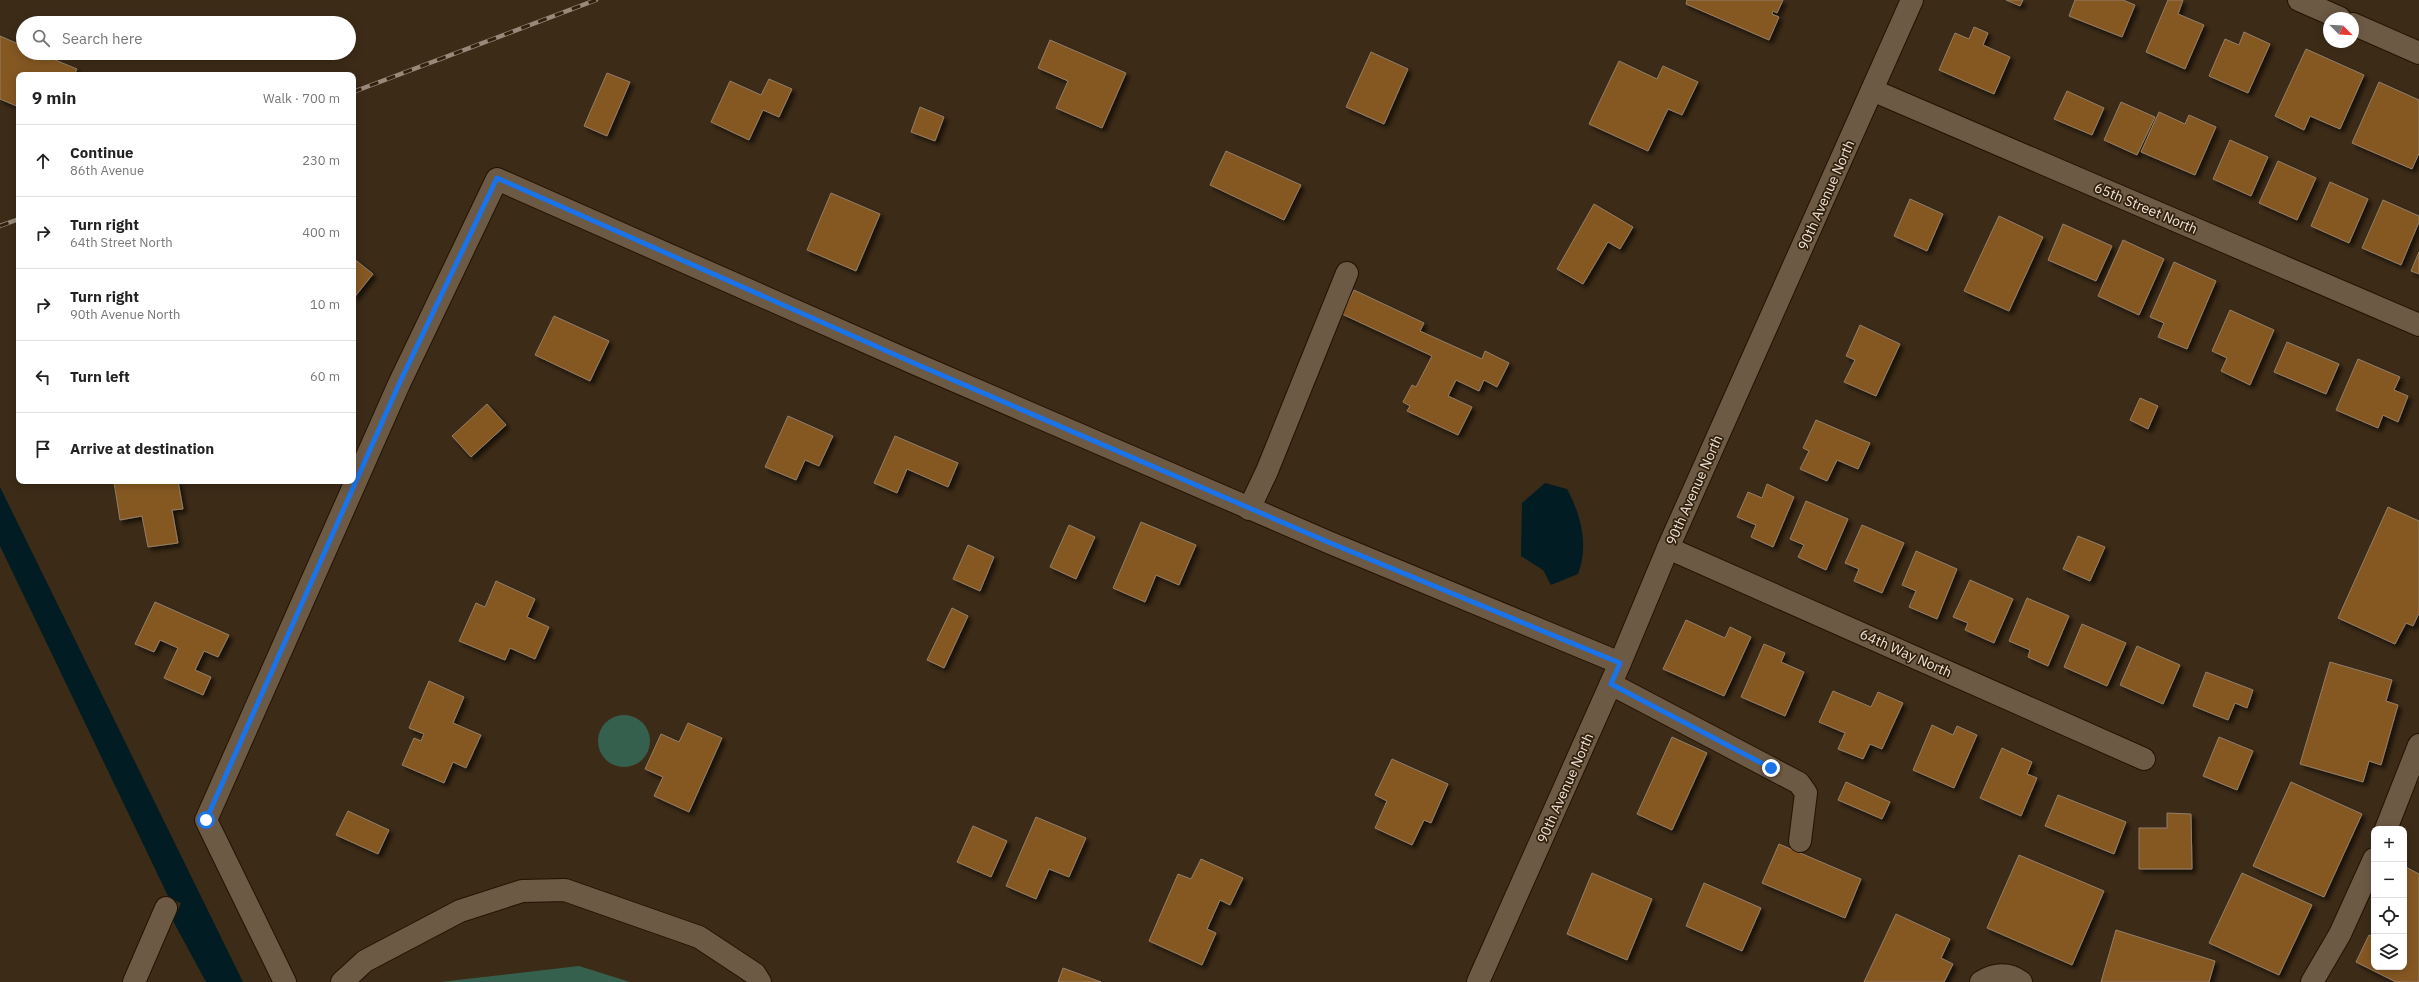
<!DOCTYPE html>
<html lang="en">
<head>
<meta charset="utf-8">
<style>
  :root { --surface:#fff; --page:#f2f2f2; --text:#222; --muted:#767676; --line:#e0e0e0 }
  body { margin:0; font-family:"IBM Plex Sans",sans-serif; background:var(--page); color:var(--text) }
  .controls { position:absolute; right:12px; bottom:12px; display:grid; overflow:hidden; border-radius:8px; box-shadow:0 2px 10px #0003 }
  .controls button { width:36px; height:36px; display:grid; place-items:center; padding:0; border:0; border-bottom:1px solid var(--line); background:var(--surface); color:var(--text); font:20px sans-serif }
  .compass { position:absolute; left:2323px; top:12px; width:36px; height:36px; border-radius:50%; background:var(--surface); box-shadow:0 2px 10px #0003; rotate:114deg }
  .stop { position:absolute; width:12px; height:12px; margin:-9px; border:3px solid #1a73e8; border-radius:50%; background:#fff }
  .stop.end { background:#1a73e8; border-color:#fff; box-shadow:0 1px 4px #0008 }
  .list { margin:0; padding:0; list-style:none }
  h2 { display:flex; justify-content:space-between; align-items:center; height:52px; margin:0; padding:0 16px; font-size:17px }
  h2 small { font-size:13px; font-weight:400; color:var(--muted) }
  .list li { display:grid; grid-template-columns:26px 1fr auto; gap:12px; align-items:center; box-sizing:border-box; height:72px; padding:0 16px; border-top:1px solid var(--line) }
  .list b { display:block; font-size:15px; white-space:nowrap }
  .list p { margin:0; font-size:13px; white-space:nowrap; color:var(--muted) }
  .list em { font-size:13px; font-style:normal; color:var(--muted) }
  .icon { flex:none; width:22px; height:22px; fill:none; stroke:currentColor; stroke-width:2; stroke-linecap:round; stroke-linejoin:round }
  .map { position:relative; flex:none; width:2419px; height:982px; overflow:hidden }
  .search { position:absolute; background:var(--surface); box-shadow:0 2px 10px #0003; left:16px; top:16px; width:340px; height:44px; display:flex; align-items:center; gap:10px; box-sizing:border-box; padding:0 14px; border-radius:22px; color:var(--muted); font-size:15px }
  .panel { position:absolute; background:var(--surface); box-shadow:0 2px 10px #0003; left:16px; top:72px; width:340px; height:412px; border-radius:8px }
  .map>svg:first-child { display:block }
  .green { fill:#35604e }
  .water { fill:#011c23 }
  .building { fill:#855922; stroke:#937e68; filter:url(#shadow) }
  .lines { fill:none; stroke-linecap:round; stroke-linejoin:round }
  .minor-casing { stroke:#231302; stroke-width:24 }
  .minor { stroke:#6d5a45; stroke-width:22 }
  .rail-casing { stroke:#988a7a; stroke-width:4.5 }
  .rail { stroke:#32210d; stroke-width:3; stroke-dasharray:9; stroke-linecap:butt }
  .route { stroke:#1a73e8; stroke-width:5 }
  .labels { text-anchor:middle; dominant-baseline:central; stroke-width:3.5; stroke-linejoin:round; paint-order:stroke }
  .street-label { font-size:14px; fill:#f0e4d8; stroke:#32210d }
</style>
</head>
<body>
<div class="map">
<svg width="2419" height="982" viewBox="0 0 2419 982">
  <defs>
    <filter id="shadow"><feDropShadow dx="3.5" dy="3.5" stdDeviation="2" flood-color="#0009"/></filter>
  </defs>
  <rect width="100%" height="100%" fill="#3c2b17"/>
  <g class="green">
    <circle cx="624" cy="741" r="26"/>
    <polygon points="579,966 630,982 440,982"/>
  </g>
  <g class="water">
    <path d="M1545 483 1567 489C1581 515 1589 545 1578 574L1551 585 1543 570 1521 556 1522 503Z"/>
    <polygon points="0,487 243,982 206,982 173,921 181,903 169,898 0,546"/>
  </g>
  <g class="building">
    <polygon points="1687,0 1783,0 1777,13 1773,11 1772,14 1779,17 1769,40 1686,4"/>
    <polygon points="2006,0 2023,0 2020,6"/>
    <polygon points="2075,0 2123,0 2135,5 2122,37 2069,16"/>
    <polygon points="2168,0 2183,0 2178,14 2204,25 2185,69 2146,52"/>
    <polygon points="1974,27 1988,33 1983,45 2010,57 1994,94 1939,70 1955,33 1969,39"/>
    <polygon points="2244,32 2270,44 2248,93 2209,76 2225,39 2239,45"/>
    <polygon points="0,36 23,46 23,53 49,53 48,57 77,69 74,75 19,75 19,107 0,99"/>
    <polygon points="1050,40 1126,73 1102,128 1056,108 1068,81 1038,68"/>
    <polygon points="2306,49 2364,75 2340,129 2310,116 2304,130 2275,116"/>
    <polygon points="1371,52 1408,69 1384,124 1346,107"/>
    <polygon points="1619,61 1657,79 1663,66 1698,82 1682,115 1668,109 1648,151 1589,124"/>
    <polygon points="607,73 630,82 607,136 584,126"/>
    <polygon points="769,79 792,89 779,117 763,110 749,140 711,122 730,81 761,95"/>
    <polygon points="2379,82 2419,100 2419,153 2412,169 2352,143"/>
    <polygon points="2067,91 2104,108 2092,135 2054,119"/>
    <polygon points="2121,102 2155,117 2137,155 2104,140"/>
    <polygon points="920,107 944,117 935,141 911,132"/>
    <polygon points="2159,112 2185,124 2189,115 2216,127 2195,175 2141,152"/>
    <polygon points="2230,140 2268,157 2251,196 2213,179"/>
    <polygon points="1226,151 1301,185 1284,220 1210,185"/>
    <polygon points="2278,161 2316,178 2297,220 2259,203"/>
    <polygon points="2330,182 2368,199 2349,243 2311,226"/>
    <polygon points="831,193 880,214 856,271 807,250"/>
    <polygon points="1910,199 1943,214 1927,251 1894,236"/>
    <polygon points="2383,200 2419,216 2419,222 2401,265 2362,248"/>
    <polygon points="1594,204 1633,227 1620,249 1608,242 1583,284 1557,269"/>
    <polygon points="1999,216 2043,237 2009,311 1964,291"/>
    <polygon points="2063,224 2112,246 2096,281 2048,260"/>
    <polygon points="2123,240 2164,259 2139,315 2098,296"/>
    <polygon points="2419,252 2419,274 2411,271"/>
    <polygon points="353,258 373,274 353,299"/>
    <polygon points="2174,262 2216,281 2187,349 2158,337 2164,323 2150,317"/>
    <polygon points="1354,290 1424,323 1420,331 1482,359 1485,351 1509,363 1497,387 1484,380 1479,391 1456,380 1448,396 1472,407 1458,435 1407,411 1410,406 1403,402 1412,385 1416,387 1432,356 1342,314"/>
    <polygon points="2230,310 2274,330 2250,385 2221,371 2227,358 2212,351"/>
    <polygon points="554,316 609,341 590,381 535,355"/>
    <polygon points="1860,325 1900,344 1876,396 1844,382 1855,360 1846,356"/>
    <polygon points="2287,342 2339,364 2326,394 2274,372"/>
    <polygon points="2358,359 2400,377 2394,390 2408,396 2398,422 2383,415 2378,428 2336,410"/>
    <polygon points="2140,398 2158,406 2148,429 2130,420"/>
    <polygon points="487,404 506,425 471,457 452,436"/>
    <polygon points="788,416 833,436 819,466 805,460 796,480 765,467"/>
    <polygon points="1816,420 1870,443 1858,469 1837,460 1827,481 1800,469 1809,451 1803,448"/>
    <polygon points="895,436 958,463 948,487 907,469 897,493 874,483"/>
    <polygon points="120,481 178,481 183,509 172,510 178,543 148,547 142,516 120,520 114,482"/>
    <polygon points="1767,484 1794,497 1773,547 1751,537 1756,525 1737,517 1748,492 1762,498"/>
    <polygon points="1806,501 1848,519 1826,570 1798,557 1804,545 1790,539"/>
    <polygon points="2388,507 2419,521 2419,613 2413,626 2406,623 2395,644 2338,618"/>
    <polygon points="1141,522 1196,545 1179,585 1156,575 1145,602 1113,588"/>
    <polygon points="1069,525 1095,537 1076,579 1050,567"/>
    <polygon points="1862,525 1904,543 1882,593 1854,581 1859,569 1845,563"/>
    <polygon points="2078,536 2105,547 2090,581 2063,569"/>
    <polygon points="968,545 994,557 980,591 953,579"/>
    <polygon points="1916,551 1957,569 1937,619 1909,607 1916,591 1902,585"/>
    <polygon points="1970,580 2013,599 1994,643 1965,630 1968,623 1953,617"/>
    <polygon points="496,581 535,599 527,617 549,627 535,659 510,648 505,660 459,641 476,603 485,607"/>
    <polygon points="2027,598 2069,616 2048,666 2028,657 2030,650 2009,641"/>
    <polygon points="155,602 229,635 218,657 204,651 195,670 211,677 203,695 164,678 178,648 160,640 154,652 135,644"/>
    <polygon points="952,608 968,616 944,668 927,660"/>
    <polygon points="1686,620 1725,638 1730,627 1751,637 1724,696 1663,669"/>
    <polygon points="2082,624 2126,643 2107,686 2064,667"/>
    <polygon points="1764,644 1785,653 1781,662 1804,672 1785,716 1741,697"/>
    <polygon points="2137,646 2180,665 2163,704 2120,685"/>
    <polygon points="2330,662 2392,680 2386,701 2398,705 2381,765 2369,761 2363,782 2300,764"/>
    <polygon points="2206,672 2253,690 2247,708 2235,703 2228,720 2193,706"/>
    <polygon points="429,681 464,697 453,723 481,735 466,768 453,762 444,783 402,765 414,738 421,741 424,734 409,728"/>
    <polygon points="1833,691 1871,707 1878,692 1903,703 1882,749 1870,744 1863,759 1838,749 1845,733 1819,722"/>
    <polygon points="688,723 722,738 689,812 654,796 663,777 645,769 661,734 679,742"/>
    <polygon points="1932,725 1953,735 1957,726 1977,735 1954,788 1913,770"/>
    <polygon points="1672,737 1707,753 1672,830 1637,814"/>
    <polygon points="2219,737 2253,751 2237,790 2203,776"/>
    <polygon points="2002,748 2032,762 2027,774 2037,778 2021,816 1980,798"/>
    <polygon points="1392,759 1448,784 1431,823 1424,820 1412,845 1375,828 1387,801 1375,795"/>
    <polygon points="1846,782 1890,802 1882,819 1838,800"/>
    <polygon points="2291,782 2362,814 2324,897 2253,866"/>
    <polygon points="2058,795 2126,822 2114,854 2045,826"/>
    <polygon points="348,811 389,830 378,854 336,835"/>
    <polygon points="2167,813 2191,814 2192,869 2139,869 2139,828 2167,828"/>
    <polygon points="1036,817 1086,838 1069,877 1049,869 1036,899 1006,886"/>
    <polygon points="973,826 1007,841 991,877 957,862"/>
    <polygon points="1779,844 1861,879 1845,918 1762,883"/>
    <polygon points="2019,855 2104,891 2072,965 1987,928"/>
    <polygon points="1201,859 1243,878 1230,905 1220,900 1207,929 1216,933 1202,965 1149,941 1178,874 1191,879"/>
    <polygon points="2404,866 2419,874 2419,982 2396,982 2356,962 2369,935 2374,937 2374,967 2404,967"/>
    <polygon points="1592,873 1652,899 1627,960 1567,934"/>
    <polygon points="2242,873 2312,905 2279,975 2209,943"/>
    <polygon points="1704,883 1761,908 1742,951 1686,926"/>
    <polygon points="1896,914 1950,939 1941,958 1953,964 1944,982 1864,982"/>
    <polygon points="2116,930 2215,961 2209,982 2101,982"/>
    <polygon points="1063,968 1101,982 1058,982"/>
  </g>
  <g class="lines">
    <defs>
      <g id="minor">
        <polyline points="2299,0 2340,18"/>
        <polyline points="2353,24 2419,53"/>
        <polyline points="1872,90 2419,325"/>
        <polyline points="1249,509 1267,471 1347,273"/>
        <polyline points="1668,548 2144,759"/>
        <polyline points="1611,684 1799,783 1806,793 1800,841"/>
        <polyline points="2386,829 2419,745"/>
        <polyline points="134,982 166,908"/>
        <polyline points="285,982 206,820 399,384 497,179 916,364 1328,542 1620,663"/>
        <polyline points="342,982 365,961 460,911 522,891 565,890 699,937 755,974 760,982"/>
        <polyline points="1478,982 1620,663 1668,548 1912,0"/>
        <path d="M1981 982C1994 974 2008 972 2021 982"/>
        <polyline points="2312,982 2340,934 2374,859"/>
      </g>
    </defs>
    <use href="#minor" class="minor-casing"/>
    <use href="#minor" class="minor"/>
    <defs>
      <g id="rail">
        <polyline points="353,92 596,0"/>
        <polyline points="0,226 19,219"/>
      </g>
    </defs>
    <use href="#rail" class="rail-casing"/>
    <use href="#rail" class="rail"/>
  </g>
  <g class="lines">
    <polyline class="route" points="206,820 399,384 497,178 916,364 1328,542 1620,663 1611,684 1771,768"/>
  </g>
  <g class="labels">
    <g class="street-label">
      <text transform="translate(1826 195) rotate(-66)">90th Avenue North</text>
      <text transform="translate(2146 208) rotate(23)">65th Street North</text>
      <text transform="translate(1694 490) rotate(-66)">90th Avenue North</text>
      <text transform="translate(1906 653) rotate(24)">64th Way North</text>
      <text transform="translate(1565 788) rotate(-66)">90th Avenue North</text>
    </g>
  </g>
</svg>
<div class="controls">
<button>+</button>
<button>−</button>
<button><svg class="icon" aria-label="locate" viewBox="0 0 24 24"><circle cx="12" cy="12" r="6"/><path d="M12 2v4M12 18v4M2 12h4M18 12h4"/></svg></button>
<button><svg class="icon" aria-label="layers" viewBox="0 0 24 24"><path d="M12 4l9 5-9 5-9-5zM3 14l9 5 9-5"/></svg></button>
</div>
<svg class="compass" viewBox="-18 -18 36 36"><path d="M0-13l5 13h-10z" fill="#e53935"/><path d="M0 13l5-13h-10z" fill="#767676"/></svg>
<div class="stop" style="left:206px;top:820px"></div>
<div class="stop end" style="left:1771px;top:768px"></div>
<div class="search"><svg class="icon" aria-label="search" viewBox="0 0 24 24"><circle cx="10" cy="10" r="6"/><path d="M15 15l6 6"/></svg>Search here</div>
<section class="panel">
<h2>9 min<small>Walk · 700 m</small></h2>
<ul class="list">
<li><svg class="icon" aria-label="ahead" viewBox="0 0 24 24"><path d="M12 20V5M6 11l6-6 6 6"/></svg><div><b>Continue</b><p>86th Avenue</p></div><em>230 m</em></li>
<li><svg class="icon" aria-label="right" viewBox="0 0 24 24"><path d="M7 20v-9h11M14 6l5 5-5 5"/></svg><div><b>Turn right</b><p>64th Street North</p></div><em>400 m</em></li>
<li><svg class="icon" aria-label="right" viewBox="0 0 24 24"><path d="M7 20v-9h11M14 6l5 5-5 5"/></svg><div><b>Turn right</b><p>90th Avenue North</p></div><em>10 m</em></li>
<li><svg class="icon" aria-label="left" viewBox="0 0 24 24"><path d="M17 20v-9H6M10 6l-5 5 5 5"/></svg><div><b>Turn left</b></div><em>60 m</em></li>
<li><svg class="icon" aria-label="arrive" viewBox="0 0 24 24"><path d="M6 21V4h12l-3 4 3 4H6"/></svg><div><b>Arrive at destination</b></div></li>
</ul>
</section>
</div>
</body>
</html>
